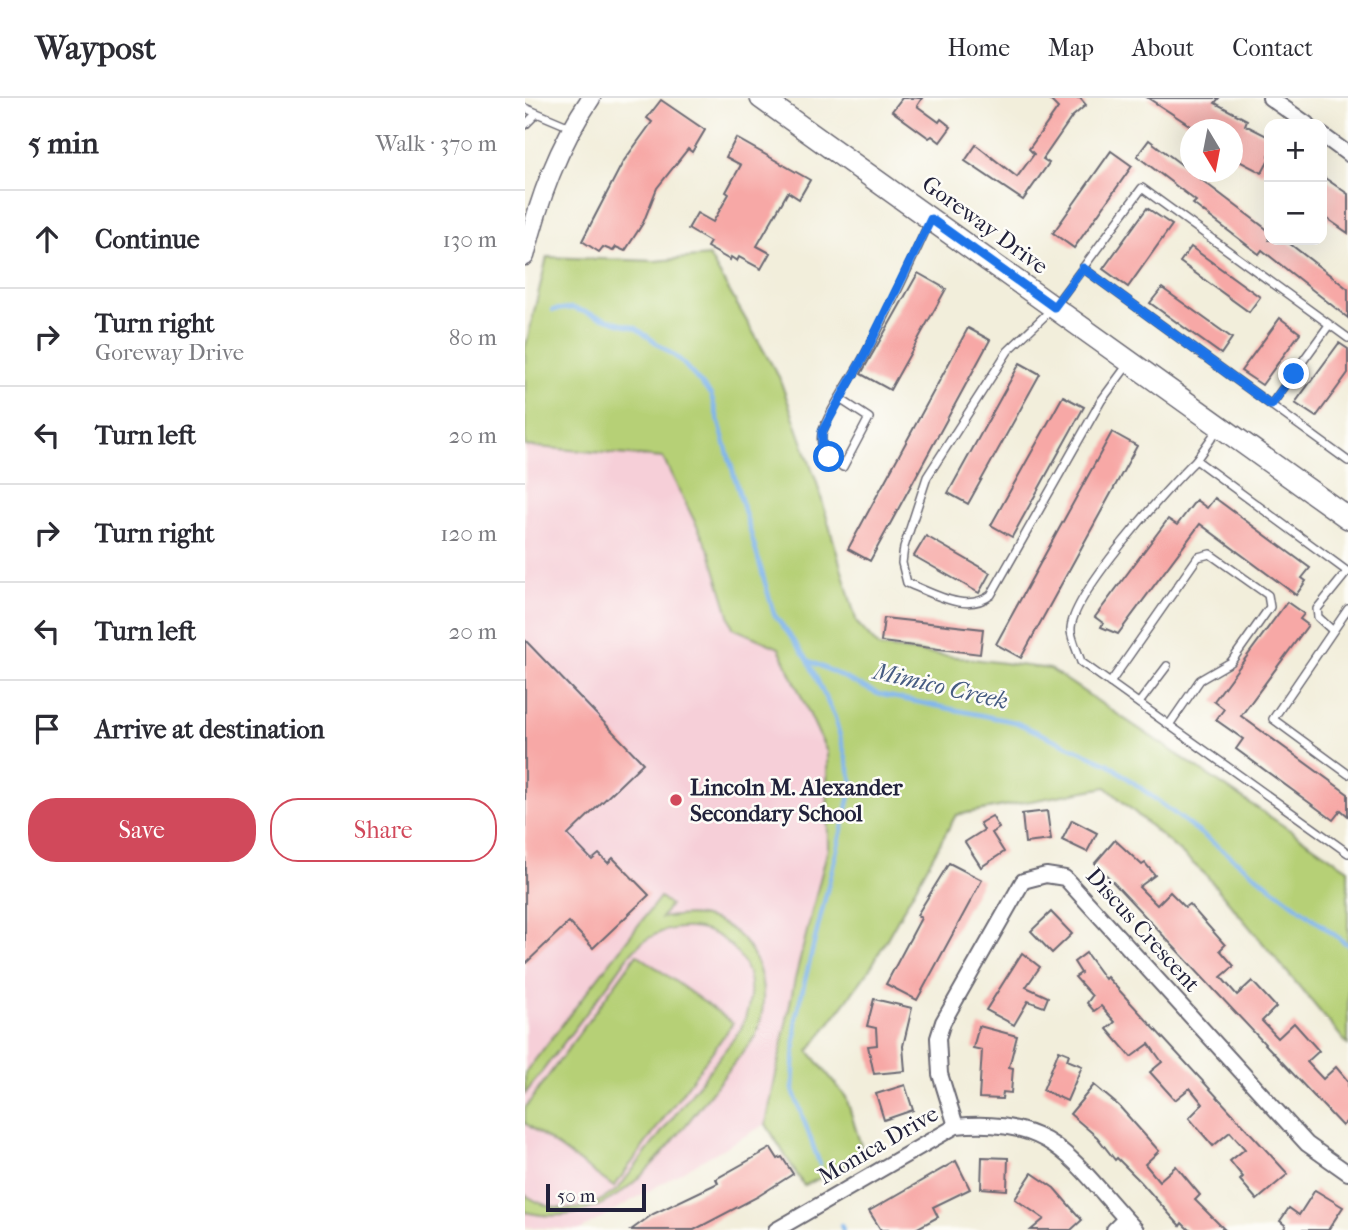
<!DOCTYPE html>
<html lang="en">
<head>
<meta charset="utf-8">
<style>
  :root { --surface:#fff; --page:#f7f7f7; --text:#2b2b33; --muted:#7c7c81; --line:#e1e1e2; --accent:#d1495b }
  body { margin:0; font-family:"IM FELL French Canon",serif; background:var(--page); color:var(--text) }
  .controls { position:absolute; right:21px; top:21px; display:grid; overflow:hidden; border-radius:14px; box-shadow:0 7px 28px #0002 }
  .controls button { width:63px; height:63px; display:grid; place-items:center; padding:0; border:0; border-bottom:2px solid var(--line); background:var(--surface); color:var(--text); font:35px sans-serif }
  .compass { position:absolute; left:655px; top:21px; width:63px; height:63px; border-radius:50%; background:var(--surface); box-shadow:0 7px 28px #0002; rotate:170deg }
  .scale { position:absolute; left:21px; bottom:18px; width:100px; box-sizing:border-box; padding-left:7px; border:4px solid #22223b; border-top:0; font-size:19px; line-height:24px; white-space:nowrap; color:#22223b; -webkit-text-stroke:5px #fdfcf7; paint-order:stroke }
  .stop { position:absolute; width:21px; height:21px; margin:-16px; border:5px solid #1a73e8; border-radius:50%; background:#fff }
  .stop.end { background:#1a73e8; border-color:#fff; box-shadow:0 2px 7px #0008 }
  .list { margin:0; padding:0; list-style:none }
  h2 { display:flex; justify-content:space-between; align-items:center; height:91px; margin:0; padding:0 28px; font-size:30px }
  h2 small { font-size:23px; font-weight:400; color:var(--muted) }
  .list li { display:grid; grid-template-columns:46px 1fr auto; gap:21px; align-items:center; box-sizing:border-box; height:98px; padding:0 28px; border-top:2px solid var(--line) }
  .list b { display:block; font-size:26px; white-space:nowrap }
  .list p { margin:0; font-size:23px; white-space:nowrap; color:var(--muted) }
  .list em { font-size:23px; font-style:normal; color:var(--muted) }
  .actions { display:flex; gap:14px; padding:21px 28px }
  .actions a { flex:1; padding:16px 0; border:2px solid var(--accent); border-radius:28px; text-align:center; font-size:24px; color:var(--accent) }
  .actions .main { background:var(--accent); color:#fff }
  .icon { flex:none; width:38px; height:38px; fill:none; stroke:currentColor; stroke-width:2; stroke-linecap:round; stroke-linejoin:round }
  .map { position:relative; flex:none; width:823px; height:1132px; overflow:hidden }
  header { display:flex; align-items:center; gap:42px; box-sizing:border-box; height:98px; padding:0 35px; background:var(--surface); border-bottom:2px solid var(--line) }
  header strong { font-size:33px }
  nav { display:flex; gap:38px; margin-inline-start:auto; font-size:24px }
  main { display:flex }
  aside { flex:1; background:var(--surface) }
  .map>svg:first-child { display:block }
  .built { fill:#f6cfd8 }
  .green { fill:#b6d076; stroke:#6c7958; stroke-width:2 }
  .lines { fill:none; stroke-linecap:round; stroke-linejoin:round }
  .stream { stroke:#7db4ec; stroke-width:4.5 }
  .building { fill:#f7a8a6 }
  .service-casing { stroke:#6b6973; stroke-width:10 }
  .minor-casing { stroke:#6b6973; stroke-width:18 }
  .tertiary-casing { stroke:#6b6973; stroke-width:21 }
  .secondary-casing { stroke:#6b6973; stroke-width:24 }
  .service { stroke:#fff; stroke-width:7 }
  .minor { stroke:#fff; stroke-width:14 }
  .tertiary { stroke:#fff; stroke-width:18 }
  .secondary { stroke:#fff; stroke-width:21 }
  .route { stroke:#1a73e8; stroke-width:9 }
  .poi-dot { fill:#d1495b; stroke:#fdfcf7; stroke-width:2.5 }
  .labels { text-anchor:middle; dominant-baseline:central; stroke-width:5; stroke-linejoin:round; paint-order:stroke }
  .street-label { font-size:23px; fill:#22223b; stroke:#fdfcf7 }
  .poi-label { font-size:23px; font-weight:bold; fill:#22223b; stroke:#fdfcf7; text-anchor:start }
  .water-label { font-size:24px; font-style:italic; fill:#465c82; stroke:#fdfcf7 }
</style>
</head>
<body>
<header>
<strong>Waypost</strong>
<nav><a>Home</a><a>Map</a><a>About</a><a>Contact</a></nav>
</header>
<main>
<aside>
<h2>5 min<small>Walk · 370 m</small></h2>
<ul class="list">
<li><svg class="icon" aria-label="ahead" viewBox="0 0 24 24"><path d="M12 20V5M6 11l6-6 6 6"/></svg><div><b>Continue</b></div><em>130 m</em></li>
<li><svg class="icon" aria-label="right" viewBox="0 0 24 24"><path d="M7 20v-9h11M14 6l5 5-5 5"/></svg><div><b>Turn right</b><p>Goreway Drive</p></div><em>80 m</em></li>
<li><svg class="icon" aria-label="left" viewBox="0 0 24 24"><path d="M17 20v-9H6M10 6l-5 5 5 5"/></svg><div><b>Turn left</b></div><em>20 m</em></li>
<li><svg class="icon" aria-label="right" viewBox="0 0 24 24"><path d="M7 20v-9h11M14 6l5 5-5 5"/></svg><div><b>Turn right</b></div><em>120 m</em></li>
<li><svg class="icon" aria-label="left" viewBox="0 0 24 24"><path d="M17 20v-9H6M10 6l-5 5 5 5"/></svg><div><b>Turn left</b></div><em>20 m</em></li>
<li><svg class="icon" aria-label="arrive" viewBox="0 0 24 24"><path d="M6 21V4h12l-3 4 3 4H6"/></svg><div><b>Arrive at destination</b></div></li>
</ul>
<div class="actions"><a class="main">Save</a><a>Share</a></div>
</aside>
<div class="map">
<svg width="823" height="1132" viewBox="0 0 823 1132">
  <rect width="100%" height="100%" fill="#fdfcf7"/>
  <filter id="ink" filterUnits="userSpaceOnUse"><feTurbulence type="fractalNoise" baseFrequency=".0143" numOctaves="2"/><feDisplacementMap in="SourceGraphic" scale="14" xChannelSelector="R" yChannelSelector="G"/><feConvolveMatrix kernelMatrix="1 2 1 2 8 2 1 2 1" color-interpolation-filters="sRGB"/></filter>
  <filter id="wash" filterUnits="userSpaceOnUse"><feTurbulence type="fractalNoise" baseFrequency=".00686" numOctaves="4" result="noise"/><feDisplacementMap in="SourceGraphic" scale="28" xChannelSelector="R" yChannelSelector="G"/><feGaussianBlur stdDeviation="1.57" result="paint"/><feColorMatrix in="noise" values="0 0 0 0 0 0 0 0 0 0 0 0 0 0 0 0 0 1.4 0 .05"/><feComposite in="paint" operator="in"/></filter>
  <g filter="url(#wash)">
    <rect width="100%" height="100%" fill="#f2eedb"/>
    <polygon class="built" points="0,349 138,360 185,454 208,530 254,550 302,654 303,750 270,881 241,1026 55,1132 0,1129"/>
    <g class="green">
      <polygon points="184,158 254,279 292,385 332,525 354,549 525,571 823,771 823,947 681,777 581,689 431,717 345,871 284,953 321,999 339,1058 279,1088 241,1026 270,881 303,750 302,654 254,550 208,530 185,454 138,360 0,348 0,251 22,159 130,163"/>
      <path d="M135 799 145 807 136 820C148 818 162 816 174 818 231 827 251 891 230 939 205 970 181 1001 157 1032 118 1080 73 1132 0 1114V1097C33 1118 62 1115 93 1091L216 931C227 905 231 880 213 856 191 827 153 822 122 841 106 850 95 871 84 885 56 922 28 959 0 996V975Z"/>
      <polygon points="112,856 208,925 89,1089 0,1025 0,1010"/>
    </g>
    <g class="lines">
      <g class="stream">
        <polyline points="28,212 47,210 111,230 155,262 186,297 249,516 283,562 353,596 490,624 584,666 823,847"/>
        <polyline points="283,562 310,620 328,686 271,919 268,992 295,1067"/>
        <polyline points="316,1127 318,1132"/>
      </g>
    </g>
    <g id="blocks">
      <g class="building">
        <polygon points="377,0 397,0 392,8 414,24 416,21 426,29 415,44 407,38 404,40 367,13"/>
        <polygon points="523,0 555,0 561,7 547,19 518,61 524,65 498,102 440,63 451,47 492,79 509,56 504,51 533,10"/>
        <polygon points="623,0 694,0 690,5 722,22 720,27 744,39 744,62 737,75 708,60 708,32 672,32"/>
        <polygon points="136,2 180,32 167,54 163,51 132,90 118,125 100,153 91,149 88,153 78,149 74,154 57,143 98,64 127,24 122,20"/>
        <polygon points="211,40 285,82 274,101 263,94 232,148 245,155 236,171 214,159 212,163 206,159 205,162 182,149 185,144 163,131 172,115 188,124 204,96 201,94 216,67 201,59"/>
        <polygon points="624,42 744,133 744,142 760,142 823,191 823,220 737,152 734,156 668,106 671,103 612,58"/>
        <polygon points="586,53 607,68 549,150 528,135"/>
        <polygon points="797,78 823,96 823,135 797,117"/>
        <polygon points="622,110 647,127 603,189 578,171"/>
        <polygon points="666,149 735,199 724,214 655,164"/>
        <polygon points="393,175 421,191 365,292 336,276"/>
        <polygon points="637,190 707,240 696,256 625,205"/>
        <polygon points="755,220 775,235 737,287 716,273"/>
        <polygon points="443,230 465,242 345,463 323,451"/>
        <polygon points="814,245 823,251 823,275 791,319 770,305"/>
        <polygon points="495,265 515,276 443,406 423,395"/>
        <polygon points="538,298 559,309 487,439 466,427"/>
        <polygon points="587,334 612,348 496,560 471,546"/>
        <polygon points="690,400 785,470 777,480 781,483 771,497 675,426 593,536 576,529 578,525 570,519 643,421 652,427 671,402 682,410"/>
        <polygon points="401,438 465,475 454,495 389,458"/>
        <polygon points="762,504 779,516 775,521 783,527 716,618 823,696 823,718 816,712 808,722 711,651 718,641 691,622 699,611 689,603"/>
        <polygon points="359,520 458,531 455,556 356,544"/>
        <polygon points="0,542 118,665 43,737 67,762 74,756 83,765 88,760 124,797 68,850 44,824 0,866"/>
        <polygon points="522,713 526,742 500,745 497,716"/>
        <polygon points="467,718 474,730 467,735 479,754 456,769 440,744 459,732 455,725"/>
        <polygon points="547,722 572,735 562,754 537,742"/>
        <polygon points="590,742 617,767 620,765 630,777 614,789 632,807 645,794 660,809 664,806 700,847 695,852 709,868 696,879 712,897 727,883 751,909 737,923 753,940 769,925 794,953 782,964 798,981 811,969 823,983 823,1022 817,1028 570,765"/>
        <polygon points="424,765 457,782 392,902 361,886 396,820 392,817"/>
        <polygon points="526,814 547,836 527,855 506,833"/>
        <polygon points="497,855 515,869 501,889 523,899 519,909 503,903 489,927 461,912"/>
        <polygon points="561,855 580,881 582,879 763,1076 732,1102 715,1082 718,1079 705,1063 720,1051 705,1034 688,1048 664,1020 678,1006 665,990 650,1002 625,974 637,964 624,946 606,959 582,931 590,924 576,908 569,913 562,905 567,898 550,879 556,875 549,864"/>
        <polygon points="349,901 387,910 378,948 380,973 349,976 343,948 352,947 351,930 342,928"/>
        <polygon points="454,928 492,938 484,969 488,970 486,995 478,994 477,1001 454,1000 457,952 448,950"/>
        <polygon points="534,952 544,956 542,962 557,968 542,1003 518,992"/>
        <polygon points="380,987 388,1012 359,1022 351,996"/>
        <polygon points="569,987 594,1008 634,1053 620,1066 634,1083 651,1068 675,1097 670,1102 700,1132 664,1132 657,1125 655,1128 615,1083 592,1060 590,1062 572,1039 545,1016"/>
        <polygon points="246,1050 253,1061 257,1059 268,1076 232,1099 169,1132 106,1132 128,1116 193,1085 191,1081"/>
        <polygon points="457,1059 483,1060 482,1092 456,1090"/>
        <polygon points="431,1063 445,1091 408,1109 413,1119 389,1132 356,1132 344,1113"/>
        <polygon points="507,1075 529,1090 557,1122 546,1132 506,1132 519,1121 490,1101"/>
        <polygon points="790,1092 818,1109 803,1132 758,1132 761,1128 755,1123 764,1110 774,1117"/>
      </g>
    </g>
  </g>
  <g filter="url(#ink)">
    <use href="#blocks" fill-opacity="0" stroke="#6b6973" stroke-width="2"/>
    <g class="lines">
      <defs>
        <g id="service">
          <polyline points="0,10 45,29"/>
          <polyline points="0,27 11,16"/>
          <polyline points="558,170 823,363"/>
          <path d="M604 265 576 303 466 497C441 516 408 495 382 485L377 465 379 449 402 379 483 253 529 209 617 90 823 240"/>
          <path d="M315 301 344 320 318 369C306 361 294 353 297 336 301 318 328 279 338 260 362 217 383 170 404 125"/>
          <polyline points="746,307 804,227"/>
          <polyline points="671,362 693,331"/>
          <path d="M823 474 671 362C645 387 543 500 546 533 547 543 553 554 556 564L823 755"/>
          <polyline points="823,511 748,621 823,676"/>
          <polyline points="807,532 793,519 792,511 822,474"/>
          <polyline points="585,585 673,459 685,456 743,497 745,509 706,564 675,582 644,627"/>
          <polyline points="614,605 642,568"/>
        </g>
        <g id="minor">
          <polyline points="745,0 782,26"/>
          <polyline points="797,37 823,56"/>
          <polyline points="431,1028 415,976 413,940 418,924 498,783 521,777 540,780 782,1046 823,1075"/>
          <path d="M251 1132 431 1028C532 1018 549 1067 611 1132"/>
          <polyline points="589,1132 600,1121"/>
        </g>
        <path id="tertiary" d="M0 158C14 101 33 48 66 0"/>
        <polyline id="secondary" points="236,0 823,420"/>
      </defs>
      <use href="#service" class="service-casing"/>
      <use href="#minor" class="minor-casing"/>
      <use href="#tertiary" class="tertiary-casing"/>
      <use href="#secondary" class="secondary-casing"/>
      <use href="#service" class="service"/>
      <use href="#minor" class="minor"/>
      <use href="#tertiary" class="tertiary"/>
      <use href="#secondary" class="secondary"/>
    </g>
  </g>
  <g class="lines" filter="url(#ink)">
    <polyline class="route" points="304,359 297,348 297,334 339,258 406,121 529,209 558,170 746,307 769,276"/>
  </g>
  <circle class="poi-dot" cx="151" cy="702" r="7"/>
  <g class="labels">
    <g class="street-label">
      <text transform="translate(460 127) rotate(36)">Goreway Drive</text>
      <text transform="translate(618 832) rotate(48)">Discus Crescent</text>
      <text transform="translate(353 1047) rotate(-30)">Monica Drive</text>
    </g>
    <g class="poi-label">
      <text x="165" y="689">Lincoln M. Alexander<tspan x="165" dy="26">Secondary School</tspan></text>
    </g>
    <g class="water-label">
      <text transform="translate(416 588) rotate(13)">Mimico Creek</text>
    </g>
  </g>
</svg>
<div class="controls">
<button>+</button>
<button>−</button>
</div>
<svg class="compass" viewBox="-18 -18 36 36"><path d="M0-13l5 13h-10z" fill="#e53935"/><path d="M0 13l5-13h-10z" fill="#7c7c81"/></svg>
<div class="scale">50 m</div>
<div class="stop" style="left:304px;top:359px"></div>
<div class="stop end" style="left:769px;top:276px"></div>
</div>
</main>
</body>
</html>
